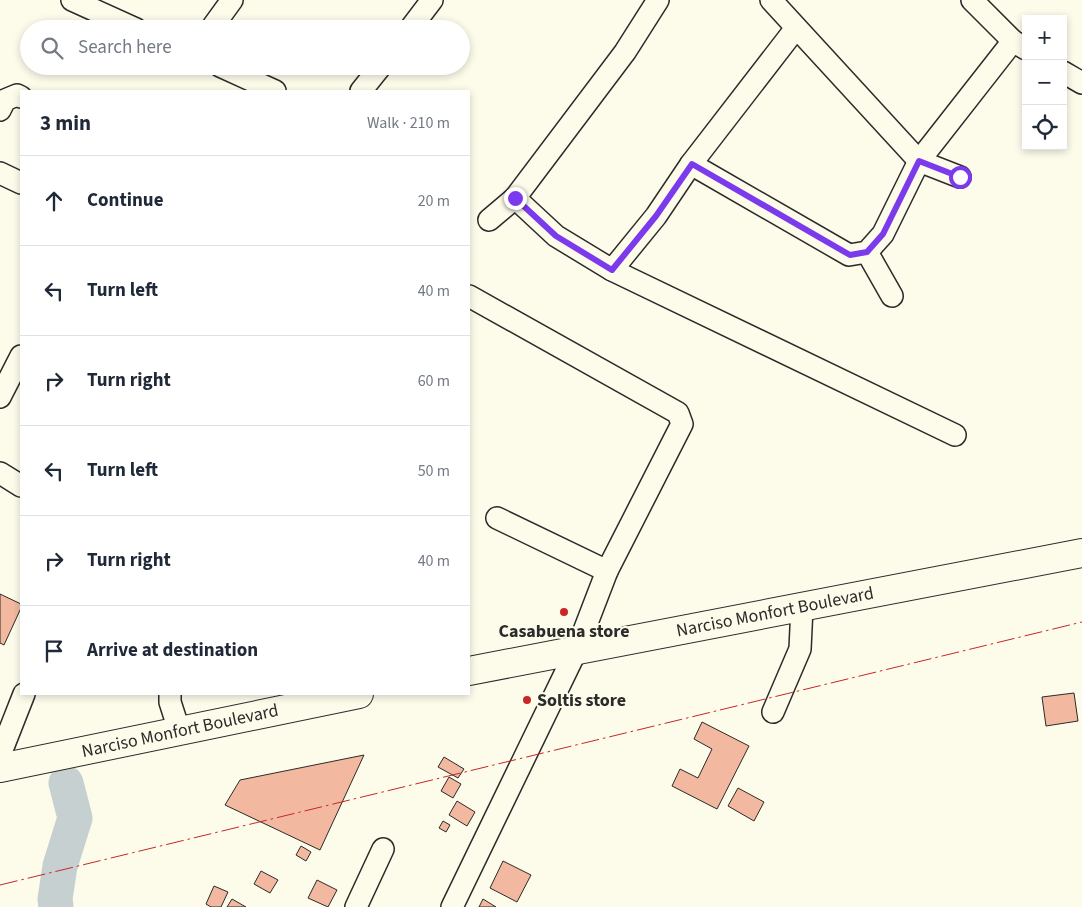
<!DOCTYPE html>
<html lang="en">
<head>
<meta charset="utf-8">
<style>
  :root { --surface:#fff; --page:#f6f6f7; --text:#1f2937; --muted:#747a83; --line:#e0e1e3 }
  body { margin:0; font-family:"Source Sans 3",sans-serif; background:var(--page); color:var(--text) }
  .controls { position:absolute; right:15px; top:15px; display:grid; overflow:hidden; border-radius:0px; box-shadow:0 2px 8px #0003 }
  .controls button { width:45px; height:45px; display:grid; place-items:center; padding:0; border:0; border-bottom:1px solid var(--line); background:var(--surface); color:var(--text); font:25px sans-serif }
  .stop { position:absolute; width:15px; height:15px; margin:-11px; border:4px solid #7c3aed; border-radius:50%; background:#fff }
  .stop.end { background:#7c3aed; border-color:#fff; box-shadow:0 1px 5px #0008 }
  .list { margin:0; padding:0; list-style:none }
  h2 { display:flex; justify-content:space-between; align-items:center; height:65px; margin:0; padding:0 20px; font-size:21px }
  h2 small { font-size:16px; font-weight:400; color:var(--muted) }
  .list li { display:grid; grid-template-columns:32px 1fr auto; gap:15px; align-items:center; box-sizing:border-box; height:90px; padding:0 20px; border-top:1px solid var(--line) }
  .list b { display:block; font-size:19px; white-space:nowrap }
  .list em { font-size:16px; font-style:normal; color:var(--muted) }
  .icon { flex:none; width:28px; height:28px; fill:none; stroke:currentColor; stroke-width:2; stroke-linecap:round; stroke-linejoin:round }
  .map { position:relative; flex:none; width:1082px; height:907px; overflow:hidden }
  .search { position:absolute; background:var(--surface); box-shadow:0 2px 8px #0003; left:20px; top:20px; width:450px; height:55px; display:flex; align-items:center; gap:12px; box-sizing:border-box; padding:0 18px; border-radius:28px; color:var(--muted); font-size:19px }
  .panel { position:absolute; background:var(--surface); box-shadow:0 2px 8px #0003; left:20px; top:90px; width:450px; height:605px; border-radius:0px }
  .map>svg:first-child { display:block }
  .lines { fill:none; stroke-linecap:round; stroke-linejoin:round }
  .river { stroke:#c7d0d0; stroke-width:35 }
  .building { fill:#f2b8a0; stroke:#2b2b2b }
  .minor-casing { stroke:#2b2b2b; stroke-width:24 }
  .major-casing { stroke:#2b2b2b; stroke-width:30 }
  .minor { stroke:#fdfbea; stroke-width:21 }
  .major { stroke:#fdfbea; stroke-width:28 }
  .power { stroke:#c62828; stroke-width:1; stroke-dasharray:18 4 2.5 4; stroke-linecap:butt }
  .route { stroke:#7c3aed; stroke-width:6 }
  .poi-dot { fill:#c62828; stroke:#fdfbea; stroke-width:2 }
  .labels { text-anchor:middle; dominant-baseline:central; stroke-width:4; stroke-linejoin:round; paint-order:stroke }
  .street-label { font-size:18px; fill:#2b2b2b; stroke:#fdfbea }
  .poi-label { font-size:18px; font-weight:bold; fill:#2b2b2b; stroke:#fdfbea }
</style>
</head>
<body>
<div class="map">
<svg width="1082" height="907" viewBox="0 0 1082 907">
  <rect width="100%" height="100%" fill="#fdfbea"/>
  <g class="lines">
    <polyline class="river" points="56,907 55,899 60,866 75,818 66,783"/>
  </g>
  <g class="building">
    <polygon points="0,594 21,604 21,608 4,645 0,643"/>
    <polygon points="1074,693 1078,721 1046,726 1042,697"/>
    <polygon points="702,722 749,746 717,809 672,786 680,769 698,778 712,749 694,739"/>
    <polygon points="364,755 320,850 225,805 240,780"/>
    <polygon points="444,757 464,769 458,778 438,767"/>
    <polygon points="449,777 461,784 453,798 441,791"/>
    <polygon points="738,788 764,802 754,821 728,806"/>
    <polygon points="457,801 475,812 467,826 449,815"/>
    <polygon points="443,821 450,825 446,832 439,828"/>
    <polygon points="301,846 311,852 306,861 296,855"/>
    <polygon points="503,861 531,875 517,902 490,888"/>
    <polygon points="261,871 278,880 270,893 254,884"/>
    <polygon points="317,880 337,890 328,907 308,898"/>
    <polygon points="214,886 228,892 221,907 211,907 206,904"/>
    <polygon points="232,899 246,907 227,907"/>
    <polygon points="483,899 496,907 479,907"/>
  </g>
  <g class="lines">
    <defs>
      <g id="minor">
        <polyline points="72,0 136,29"/>
        <polyline points="771,0 919,161 960,177"/>
        <polyline points="972,0 1013,41 1026,49"/>
        <polyline points="211,29 232,0"/>
        <polyline points="410,29 432,0"/>
        <polyline points="220,66 275,91"/>
        <polyline points="1063,72 1082,83"/>
        <polyline points="361,91 381,66"/>
        <polyline points="0,110 5,100 17,95 21,97"/>
        <polyline points="691,164 849,255 867,252 883,234 919,161 1013,41"/>
        <polyline points="0,173 21,183"/>
        <polyline points="515,198 556,236 612,270 955,435"/>
        <polyline points="489,220 515,198 625,52 658,0"/>
        <polyline points="867,252 892,296"/>
        <polyline points="612,270 656,216 691,164 796,28"/>
        <polyline points="0,397 21,356"/>
        <polyline points="0,473 21,486"/>
        <polyline points="497,518 607,571"/>
        <polyline points="170,694 170,702 179,730"/>
        <polyline points="773,712 800,649 802,607"/>
        <polyline points="0,755 24,694"/>
        <polyline points="356,907 383,849"/>
        <polyline points="452,907 577,649 607,571 682,424 678,413 469,296"/>
      </g>
      <g id="major">
        <polyline points="469,671 1082,553"/>
        <polyline points="0,768 359,694"/>
      </g>
    </defs>
    <use href="#minor" class="minor-casing"/>
    <use href="#major" class="major-casing"/>
    <use href="#minor" class="minor"/>
    <use href="#major" class="major"/>
    <polyline class="power" points="0,885 1082,622"/>
  </g>
  <g class="lines">
    <polyline class="route" points="515,198 556,236 612,270 656,216 692,164 850,255 867,252 883,234 919,161 960,177"/>
  </g>
  <g class="poi-dot">
    <circle cx="564" cy="612" r="5"/>
    <circle cx="527" cy="700" r="5"/>
  </g>
  <g class="labels">
    <g class="street-label">
      <text transform="translate(775 612) rotate(-11)">Narciso Monfort Boulevard</text>
      <text transform="translate(180 731) rotate(-12)">Narciso Monfort Boulevard</text>
    </g>
    <g class="poi-label">
      <text x="564" y="631">Casabuena store</text>
      <text x="537" y="700" text-anchor="start">Soltis store</text>
    </g>
  </g>
</svg>
<div class="controls">
<button>+</button>
<button>−</button>
<button><svg class="icon" aria-label="locate" viewBox="0 0 24 24"><circle cx="12" cy="12" r="6"/><path d="M12 2v4M12 18v4M2 12h4M18 12h4"/></svg></button>
</div>
<div class="stop" style="left:960px;top:177px"></div>
<div class="stop end" style="left:515px;top:198px"></div>
<div class="search"><svg class="icon" aria-label="search" viewBox="0 0 24 24"><circle cx="10" cy="10" r="6"/><path d="M15 15l6 6"/></svg>Search here</div>
<section class="panel">
<h2>3 min<small>Walk · 210 m</small></h2>
<ul class="list">
<li><svg class="icon" aria-label="ahead" viewBox="0 0 24 24"><path d="M12 20V5M6 11l6-6 6 6"/></svg><div><b>Continue</b></div><em>20 m</em></li>
<li><svg class="icon" aria-label="left" viewBox="0 0 24 24"><path d="M17 20v-9H6M10 6l-5 5 5 5"/></svg><div><b>Turn left</b></div><em>40 m</em></li>
<li><svg class="icon" aria-label="right" viewBox="0 0 24 24"><path d="M7 20v-9h11M14 6l5 5-5 5"/></svg><div><b>Turn right</b></div><em>60 m</em></li>
<li><svg class="icon" aria-label="left" viewBox="0 0 24 24"><path d="M17 20v-9H6M10 6l-5 5 5 5"/></svg><div><b>Turn left</b></div><em>50 m</em></li>
<li><svg class="icon" aria-label="right" viewBox="0 0 24 24"><path d="M7 20v-9h11M14 6l5 5-5 5"/></svg><div><b>Turn right</b></div><em>40 m</em></li>
<li><svg class="icon" aria-label="arrive" viewBox="0 0 24 24"><path d="M6 21V4h12l-3 4 3 4H6"/></svg><div><b>Arrive at destination</b></div></li>
</ul>
</section>
</div>
</body>
</html>
